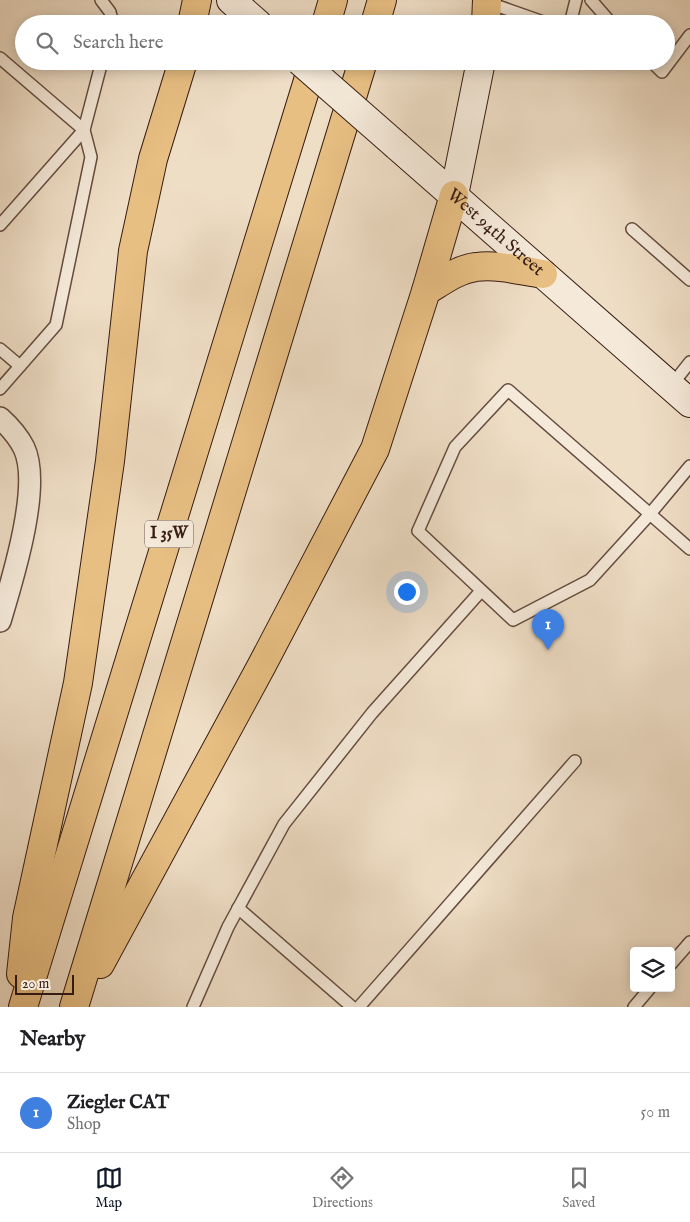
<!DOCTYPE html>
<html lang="en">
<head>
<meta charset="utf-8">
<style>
  :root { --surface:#fff; --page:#f6f6f6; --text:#202124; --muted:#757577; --line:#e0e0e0; --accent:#111827 }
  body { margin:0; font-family:"IM FELL English",serif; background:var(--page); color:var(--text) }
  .controls { position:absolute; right:15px; bottom:15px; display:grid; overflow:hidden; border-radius:5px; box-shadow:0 2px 12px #0003 }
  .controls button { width:45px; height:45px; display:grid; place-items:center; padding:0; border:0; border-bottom:1px solid var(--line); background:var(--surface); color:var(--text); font:25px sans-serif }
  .scale { position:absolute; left:15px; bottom:12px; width:59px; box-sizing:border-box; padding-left:5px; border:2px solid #371c13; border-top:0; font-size:14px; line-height:18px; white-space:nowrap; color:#371c13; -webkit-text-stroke:4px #f5eada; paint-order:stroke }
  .you { position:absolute; left:406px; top:591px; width:18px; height:18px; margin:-12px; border:4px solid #fff; border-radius:50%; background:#1a73e8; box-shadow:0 0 0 8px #1a73e833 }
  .badge { display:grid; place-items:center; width:32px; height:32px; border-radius:50%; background:var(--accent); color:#fff; font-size:16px; font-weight:700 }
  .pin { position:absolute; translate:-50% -41px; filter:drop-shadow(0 1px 2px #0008) }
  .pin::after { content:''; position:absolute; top:26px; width:18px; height:15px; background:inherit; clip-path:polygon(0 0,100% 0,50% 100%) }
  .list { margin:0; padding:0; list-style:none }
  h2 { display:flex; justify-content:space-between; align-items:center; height:65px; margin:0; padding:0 20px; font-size:21px }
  h2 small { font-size:16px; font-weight:400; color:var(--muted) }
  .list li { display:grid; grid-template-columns:32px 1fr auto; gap:15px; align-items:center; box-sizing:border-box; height:80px; padding:0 20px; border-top:1px solid var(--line) }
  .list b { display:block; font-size:19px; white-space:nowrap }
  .list p { margin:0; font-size:16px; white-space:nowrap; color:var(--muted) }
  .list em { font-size:16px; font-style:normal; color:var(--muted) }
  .icon { flex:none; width:28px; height:28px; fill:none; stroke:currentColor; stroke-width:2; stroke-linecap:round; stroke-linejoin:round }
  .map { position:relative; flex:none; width:690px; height:1007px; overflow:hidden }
  .search { position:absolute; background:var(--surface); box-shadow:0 2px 12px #0003; left:15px; right:15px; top:15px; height:55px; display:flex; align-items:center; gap:12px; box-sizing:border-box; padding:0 18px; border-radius:28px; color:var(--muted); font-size:19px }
  .sheet { height:145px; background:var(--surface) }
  nav { display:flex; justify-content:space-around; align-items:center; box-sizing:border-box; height:70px; border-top:1px solid var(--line); background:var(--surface); font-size:14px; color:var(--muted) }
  nav a { display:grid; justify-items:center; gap:2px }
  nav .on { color:var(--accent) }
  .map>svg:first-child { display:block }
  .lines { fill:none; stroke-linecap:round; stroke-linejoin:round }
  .lane-casing { stroke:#654c40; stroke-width:14 }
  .street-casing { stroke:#654c40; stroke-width:24 }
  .secondary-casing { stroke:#371c13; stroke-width:30 }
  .highway-casing { stroke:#371c13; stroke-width:30 }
  .lane { stroke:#f5eada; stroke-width:11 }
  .street { stroke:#f5eada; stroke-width:21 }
  .secondary { stroke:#f5eada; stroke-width:28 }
  .highway { stroke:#e8bf83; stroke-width:28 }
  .secondary-bridge-casing { stroke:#371c13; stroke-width:30; stroke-linecap:butt }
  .secondary-bridge { stroke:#f5eada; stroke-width:28 }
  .labels { text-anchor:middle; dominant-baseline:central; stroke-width:4; stroke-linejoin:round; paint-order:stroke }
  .shield { fill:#f5eada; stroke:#705a4f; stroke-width:1 }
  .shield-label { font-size:16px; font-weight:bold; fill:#371c13 }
  .street-label { font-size:18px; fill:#371c13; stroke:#f5eada }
</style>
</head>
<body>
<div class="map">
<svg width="690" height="1007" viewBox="0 0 690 1007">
  <rect width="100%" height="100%" fill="#efdec6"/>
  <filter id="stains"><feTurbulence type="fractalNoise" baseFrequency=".004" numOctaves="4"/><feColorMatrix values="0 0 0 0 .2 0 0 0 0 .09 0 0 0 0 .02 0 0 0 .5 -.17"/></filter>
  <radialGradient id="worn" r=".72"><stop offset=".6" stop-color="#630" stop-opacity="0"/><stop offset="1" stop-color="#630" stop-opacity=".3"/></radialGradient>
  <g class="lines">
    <defs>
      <g id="lane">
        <polyline points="101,0 110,12 113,24"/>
        <polyline points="591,0 612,24"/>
        <polyline points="495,5 549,24"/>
        <polyline points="570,24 576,0"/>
        <polyline points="0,58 84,130 0,225"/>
        <polyline points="651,61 662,72 690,35"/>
        <polyline points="632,229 690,280"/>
        <polyline points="0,349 20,366"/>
        <polyline points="671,386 690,362"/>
        <polyline points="0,389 56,325 91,157 84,130 102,61"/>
        <polygon points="508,390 650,514 590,580 513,620 418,531 455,447"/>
        <polyline points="690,466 650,514 690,549"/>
        <polyline points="238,908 352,1007"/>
        <polyline points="671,964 690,942"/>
        <polyline points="193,1007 228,927 284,824 372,713 481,591"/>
        <polyline points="359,1007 575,761"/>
        <polyline points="634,1007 650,988"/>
      </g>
      <path id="street" d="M0 418C9 426 18 436 24 448 42 486 12 581 0 621"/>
      <g id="secondary">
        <polyline points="231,0 258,24"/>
        <path id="s1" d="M397 146 690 403"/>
        <polyline points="454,195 481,61"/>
      </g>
      <g id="highway">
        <polyline points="192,24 197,0"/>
        <polyline points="326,24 333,0"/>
        <polyline points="375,24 382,0"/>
        <polyline points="486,24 487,0"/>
        <path d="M426 291C441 282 458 269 476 267 498 264 522 271 543 274"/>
        <polyline points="100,964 262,665 375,449 426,291 454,195"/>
        <polyline points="21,974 27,918 78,683 110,461 133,251 153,159 183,61"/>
        <polyline points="23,1007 314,61"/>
        <polyline points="74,1007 363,61"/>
      </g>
    </defs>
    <use href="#lane" class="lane-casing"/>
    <use href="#street" class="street-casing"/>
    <use href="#secondary" class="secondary-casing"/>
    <use href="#highway" class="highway-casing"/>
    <use href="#lane" class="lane"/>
    <use href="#street" class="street"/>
    <use href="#secondary" class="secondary"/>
    <use href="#highway" class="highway"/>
    <defs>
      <polyline id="secondary-bridge" points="300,61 397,146"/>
    </defs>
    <use href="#secondary-bridge" class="secondary-bridge-casing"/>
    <use href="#secondary-bridge" class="secondary-bridge"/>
  </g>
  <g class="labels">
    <rect class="shield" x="145" y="520.5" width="48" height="27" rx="4"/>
    <g class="shield-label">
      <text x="169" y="534">I 35W</text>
    </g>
    <g class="street-label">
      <text stroke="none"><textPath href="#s1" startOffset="131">West 94th Street</textPath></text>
    </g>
  </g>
  <rect width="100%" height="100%" filter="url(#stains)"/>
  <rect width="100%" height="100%" fill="url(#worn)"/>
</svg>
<div class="controls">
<button><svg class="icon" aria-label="layers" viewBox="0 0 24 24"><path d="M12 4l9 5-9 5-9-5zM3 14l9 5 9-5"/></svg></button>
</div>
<div class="scale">20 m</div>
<div class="you"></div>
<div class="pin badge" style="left:548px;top:650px;background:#3f7fe0">1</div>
<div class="search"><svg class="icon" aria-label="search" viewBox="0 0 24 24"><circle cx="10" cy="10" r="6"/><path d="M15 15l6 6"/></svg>Search here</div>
</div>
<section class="sheet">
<h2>Nearby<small></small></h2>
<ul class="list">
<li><span class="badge" style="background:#3f7fe0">1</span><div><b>Ziegler CAT</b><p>Shop</p></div><em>50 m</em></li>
</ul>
</section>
<nav>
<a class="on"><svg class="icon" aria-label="map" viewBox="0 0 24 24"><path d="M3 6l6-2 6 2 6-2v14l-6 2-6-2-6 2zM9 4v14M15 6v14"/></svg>Map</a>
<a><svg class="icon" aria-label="directions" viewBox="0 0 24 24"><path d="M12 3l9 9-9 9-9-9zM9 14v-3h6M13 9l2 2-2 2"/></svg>Directions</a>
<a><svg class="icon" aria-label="saved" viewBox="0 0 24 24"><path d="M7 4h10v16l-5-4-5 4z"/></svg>Saved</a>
</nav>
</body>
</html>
